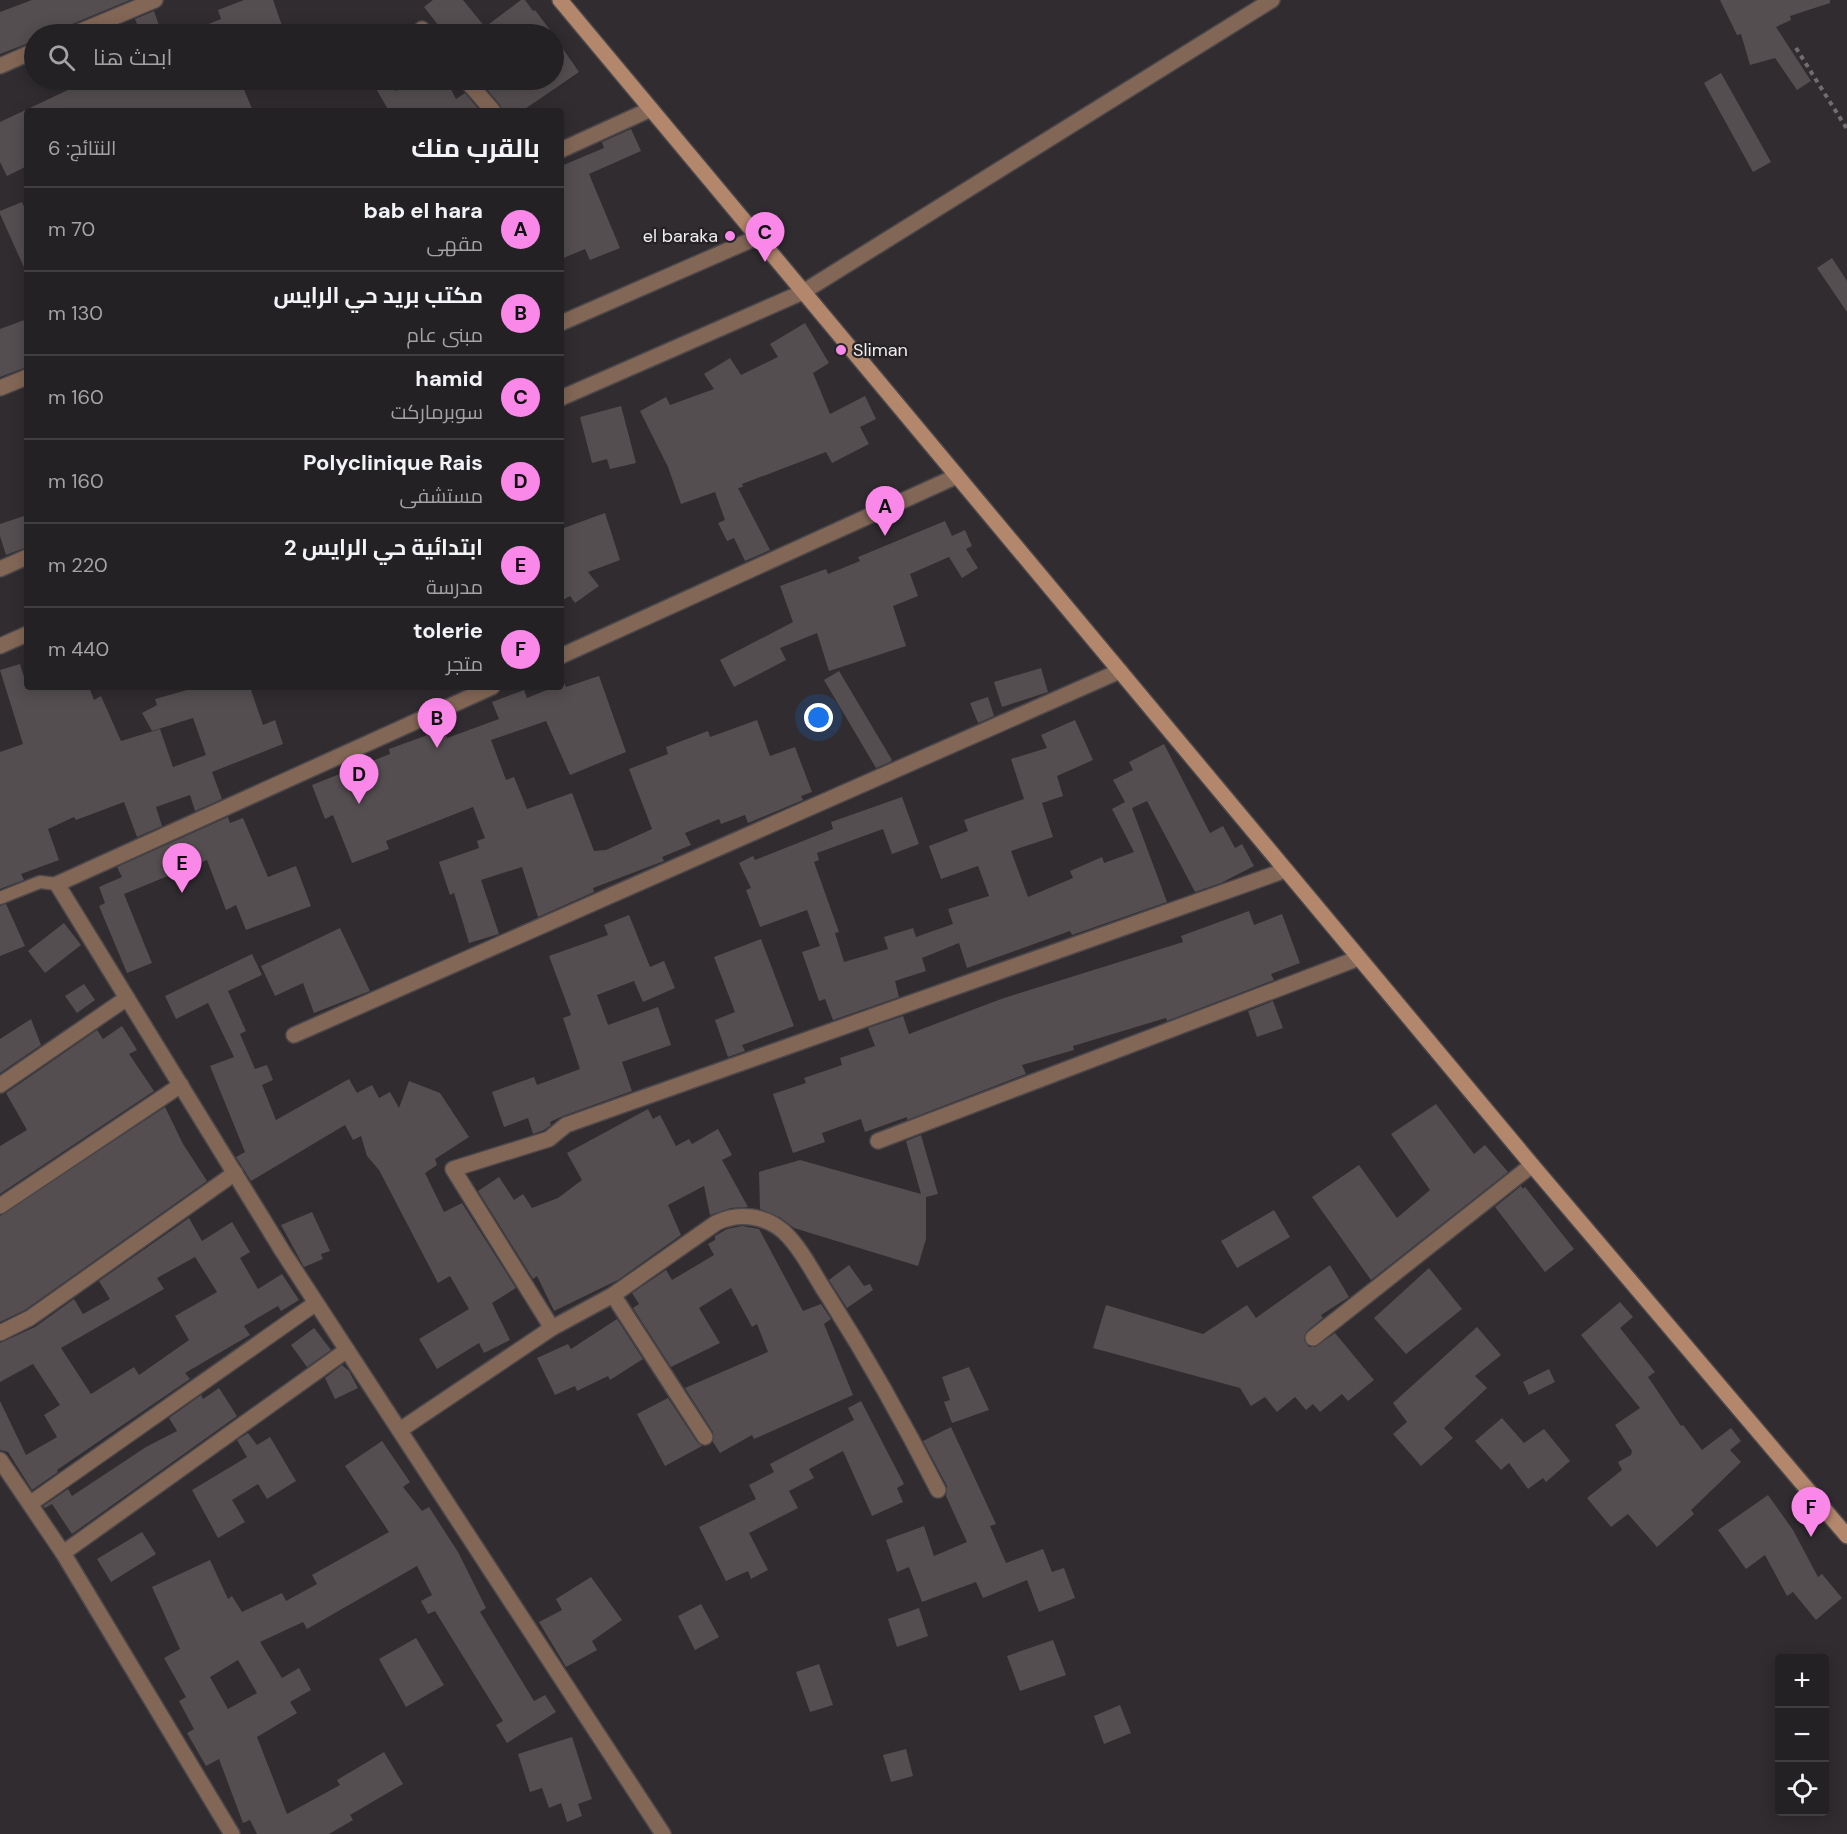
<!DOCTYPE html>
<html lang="ar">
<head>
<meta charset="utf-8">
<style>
  :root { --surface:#242124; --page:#2c292c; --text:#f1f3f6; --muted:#a3a3a6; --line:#413e41; --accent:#f988e9 }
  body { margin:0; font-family:"DM Sans",Cairo,sans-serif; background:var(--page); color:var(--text); direction:rtl }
  .controls { position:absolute; right:18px; bottom:18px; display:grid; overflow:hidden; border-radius:6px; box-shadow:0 3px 15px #0003 }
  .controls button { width:54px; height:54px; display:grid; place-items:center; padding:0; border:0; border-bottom:2px solid var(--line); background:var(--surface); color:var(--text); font:30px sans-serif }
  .you { position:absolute; left:819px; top:718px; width:21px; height:21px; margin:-15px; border:4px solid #fff; border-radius:50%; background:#1a73e8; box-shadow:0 0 0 9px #1a73e833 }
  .badge { display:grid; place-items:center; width:39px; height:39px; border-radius:50%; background:var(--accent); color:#111; font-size:20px; font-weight:700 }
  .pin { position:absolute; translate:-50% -50px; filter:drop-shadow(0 2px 3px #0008) }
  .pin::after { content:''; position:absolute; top:32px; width:21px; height:18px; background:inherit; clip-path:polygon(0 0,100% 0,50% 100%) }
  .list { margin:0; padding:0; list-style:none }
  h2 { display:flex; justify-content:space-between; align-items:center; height:78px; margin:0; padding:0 24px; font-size:26px }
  h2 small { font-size:20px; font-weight:400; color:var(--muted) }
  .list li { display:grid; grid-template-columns:39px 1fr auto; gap:18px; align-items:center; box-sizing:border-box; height:84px; padding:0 24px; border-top:2px solid var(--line) }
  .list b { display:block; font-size:22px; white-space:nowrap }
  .list p { margin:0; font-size:20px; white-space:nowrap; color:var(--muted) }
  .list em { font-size:20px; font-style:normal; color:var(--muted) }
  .icon { flex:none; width:33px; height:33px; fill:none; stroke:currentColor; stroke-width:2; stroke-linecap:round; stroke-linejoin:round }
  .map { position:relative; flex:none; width:1847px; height:1834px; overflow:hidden; direction:ltr }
  .search { position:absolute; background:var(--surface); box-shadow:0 3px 15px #0003; left:24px; top:24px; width:540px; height:66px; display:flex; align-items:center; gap:15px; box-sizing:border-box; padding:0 21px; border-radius:33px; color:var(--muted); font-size:22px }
  .panel { position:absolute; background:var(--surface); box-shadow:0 3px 15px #0003; left:24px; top:108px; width:540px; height:582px; border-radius:6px; direction:rtl }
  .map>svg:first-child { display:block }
  .building { fill:#544e50; fill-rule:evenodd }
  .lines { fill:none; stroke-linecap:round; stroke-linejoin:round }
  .service-casing { stroke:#4b474b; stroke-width:15 }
  .minor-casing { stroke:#4b474b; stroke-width:18 }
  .tertiary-casing { stroke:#4b474b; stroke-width:18 }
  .secondary-casing { stroke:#4b474b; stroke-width:18 }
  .path { stroke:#716d71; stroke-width:4; stroke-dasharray:4.5 4.5; stroke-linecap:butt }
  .service { stroke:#836756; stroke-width:12 }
  .minor { stroke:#836756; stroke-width:15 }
  .tertiary { stroke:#836756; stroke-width:15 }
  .secondary { stroke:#b3876c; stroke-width:15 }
  .poi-dot { fill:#f988e9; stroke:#262326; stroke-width:2 }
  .labels { text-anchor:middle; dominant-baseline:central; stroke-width:4.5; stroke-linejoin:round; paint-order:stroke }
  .poi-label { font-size:18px; fill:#f1eef1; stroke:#262326; text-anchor:end }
</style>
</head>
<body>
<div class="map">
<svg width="1847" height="1834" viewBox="0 0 1847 1834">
  <rect width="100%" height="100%" fill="#302c30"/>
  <g class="building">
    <polygon points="32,0 130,0 70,25 64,34 34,34 34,41 0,54 0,12"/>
    <polygon points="244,0 273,0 285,34 183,34 221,19 218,10"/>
    <polygon points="433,0 463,0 485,27 521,0 525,0 533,11 535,10 553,34 436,34 434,28 438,25 424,7"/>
    <polygon points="1720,0 1830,0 1830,3 1790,16 1791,20 1776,27 1811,81 1797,90 1775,58 1750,65 1741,34 1737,35"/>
    <polygon points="154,11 162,34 141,34 135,19"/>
    <polygon points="554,36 579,72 522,111 503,111 500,105 481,82 485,80 554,80"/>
    <polygon points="1721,73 1771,162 1753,172 1704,83"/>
    <polygon points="89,80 240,80 253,111 27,111 27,166 7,176 0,162 0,122"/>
    <polygon points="371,80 389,80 395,91 416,80 446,80 456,99 465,93 480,111 389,111"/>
    <polygon points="631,129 641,151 589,174 620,248 590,260 585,249 561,259 561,166 604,148 602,142"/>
    <polygon points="22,202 27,214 27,274 0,214 0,211"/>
    <polygon points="1832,258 1847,281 1847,312 1817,268"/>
    <polygon points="27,319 27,367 0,377 0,329"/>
    <polygon points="805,323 829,363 813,373 830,414 865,396 876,419 860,427 869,444 832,463 826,452 742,484 743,487 738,488 770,550 745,561 734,538 727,541 718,523 725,520 715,492 681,504 668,467 640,411 666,397 670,405 714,389 704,374 730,358 741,375 778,357 770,344"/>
    <polygon points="621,406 636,463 610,469 607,459 592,463 580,417"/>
    <polygon points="605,513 620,560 588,572 599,586 575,603 570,596 561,601 561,529"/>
    <polygon points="27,515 27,547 6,555 0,536 0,524"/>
    <polygon points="945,521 952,536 965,530 972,546 966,549 978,568 962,578 949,557 910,574 918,596 893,606 906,646 829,671 817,633 780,648 786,660 734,687 720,660 793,622 780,586 826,569 828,574 860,561 858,557"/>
    <polygon points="20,664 27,687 89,687 94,700 101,696 121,741 160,729 173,767 206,755 193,718 152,731 142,713 157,705 155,699 187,690 186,687 250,687 263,725 275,720 283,744 212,772 222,799 195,811 190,795 156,807 162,826 137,837 124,802 76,820 74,817 48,829 59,860 21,874 24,880 0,889 0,752 23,744 0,670"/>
    <polygon points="1041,668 1048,692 1002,707 994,682"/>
    <polygon points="839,671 892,760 890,762 876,768 824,680"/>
    <polygon points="599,676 626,752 570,775 546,721 491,740 506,780 514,777 527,809 572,793 594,851 606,850 652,829 629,769 668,754 666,747 708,731 710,737 757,720 770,756 795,747 812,792 801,796 803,800 748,823 745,815 721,824 719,819 685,833 691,845 662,857 664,861 593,888 594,892 538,917 522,867 481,880 499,934 469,943 454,893 450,895 439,862 479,848 477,841 485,838 473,807 386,841 389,849 352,863 333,815 325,819 312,785 390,754 389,749 444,729 447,738 499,719 492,702 524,690 527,698 554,687 561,687 564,683 566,687"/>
    <polygon points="988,697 994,716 978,723 970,703"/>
    <polygon points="1075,720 1093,760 1057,776 1063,796 1042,803 1053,837 1011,851 1028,897 1073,878 1070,871 1102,857 1104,863 1134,852 1112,809 1125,802 1113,780 1133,770 1129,762 1164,744 1210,833 1223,826 1235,848 1242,844 1254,866 1221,883 1195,892 1147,801 1132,808 1167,902 1072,935 1070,931 967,968 959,943 922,958 926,971 895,981 899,997 833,1020 825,999 819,1001 802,952 820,946 807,910 760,927 746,890 751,888 739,863 753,856 755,860 833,829 831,822 902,797 919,844 892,854 883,829 817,853 819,860 814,862 839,932 835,933 844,962 888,949 884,937 913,928 916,937 953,924 948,909 989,896 978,866 941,879 929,846 968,831 964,820 1024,799 1011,759 1047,748 1041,735"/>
    <polygon points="228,817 230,823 243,818 268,877 296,866 311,906 246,930 236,905 226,910 207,860 124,894 152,963 127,973 99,906 105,903 99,887 122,877 117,867"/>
    <polygon points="6,904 25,946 0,956 0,906"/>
    <polygon points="1249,911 1254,925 1282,914 1300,963 1271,974 1274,980 1167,1021 1166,1018 1073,1046 1074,1050 1022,1065 1026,1074 907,1120 907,1117 865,1132 861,1119 822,1133 825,1142 793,1153 773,1094 806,1083 804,1078 842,1065 840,1058 875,1046 868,1028 903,1016 909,1034 1001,999 1183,942 1181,936"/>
    <polygon points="629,915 650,967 664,961 675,988 643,1002 634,981 597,995 608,1025 658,1007 671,1045 622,1062 632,1091 563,1116 550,1122 551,1125 544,1130 533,1134 528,1118 504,1127 492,1092 534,1077 537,1085 580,1069 563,1018 571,1015 549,956 608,935 604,925"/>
    <polygon points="64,923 81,945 45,973 28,951"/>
    <polygon points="340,928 370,991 314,1013 303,983 275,996 261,966"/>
    <polygon points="761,939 794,1026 742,1045 745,1051 728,1057 715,1020 735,1012 714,957"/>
    <polygon points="252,954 262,975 228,991 246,1031 240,1034 255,1069 267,1065 273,1080 262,1085 276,1120 349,1079 357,1093 372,1085 379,1098 390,1092 399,1108 409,1081 440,1093 469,1137 435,1159 437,1165 425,1173 444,1212 462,1203 516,1288 492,1303 510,1340 484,1353 479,1343 437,1369 419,1339 469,1309 450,1276 438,1283 379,1170 367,1156 361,1136 353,1140 345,1125 251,1181 236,1157 245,1152 210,1066 234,1057 208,1003 176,1019 165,996"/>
    <polygon points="84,984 95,1000 77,1013 65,996"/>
    <polygon points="1273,1001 1283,1028 1257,1037 1248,1011"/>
    <polygon points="31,1019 41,1045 0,1073 0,1039"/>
    <polygon points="122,1026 137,1050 129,1054 154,1091 0,1194 0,1146 27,1130 6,1093 97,1030 103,1039"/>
    <polygon points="1436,1104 1474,1154 1485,1145 1508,1172 1371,1280 1312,1197 1359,1165 1397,1218 1430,1190 1391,1134"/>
    <polygon points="165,1107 183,1144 207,1181 25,1310 0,1322 0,1216"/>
    <polygon points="648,1109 653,1119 660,1115 676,1146 689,1139 692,1144 718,1129 732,1155 722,1160 748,1207 731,1208 710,1215 704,1186 668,1205 681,1235 618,1280 554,1311 537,1276 533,1279 478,1191 499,1177 514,1200 523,1194 532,1208 558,1198 582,1180 567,1153"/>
    <polygon points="921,1135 938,1194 926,1197 926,1239 918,1266 794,1228 781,1218 760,1209 759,1172 800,1160 921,1194 906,1141"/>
    <polygon points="1521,1186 1523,1189 1525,1187 1574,1249 1545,1272 1495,1207"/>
    <polygon points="1274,1210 1290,1237 1237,1268 1221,1241"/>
    <polygon points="312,1212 330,1251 321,1254 323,1259 304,1267 281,1225"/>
    <path d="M189 1218 202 1241 232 1222 250 1252 240 1258 258 1289 282 1274 299 1300 281 1311 278 1306 244 1326 250 1335 185 1373 190 1379 57 1470 58 1472 32 1490 8 1452 0 1450V1401L26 1455 57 1437 44 1415 60 1405 33 1364 0 1382V1343L35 1327 74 1299 83 1314 110 1299 99 1281ZM195 1257 217 1292 175 1316 189 1340 139 1375 134 1367 91 1394 61 1348 164 1289 157 1278Z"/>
    <polygon points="742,1226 759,1229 803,1311 821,1304 831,1319 824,1324 853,1395 754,1439 752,1435 720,1453 713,1442 713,1432 685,1388 768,1352 757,1324 752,1327 731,1288 699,1308 720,1343 671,1367 633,1308 639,1304 632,1293 666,1270 672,1280 714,1255 708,1244 715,1240 715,1236 727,1229"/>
    <polygon points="849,1265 864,1286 870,1284 873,1290 847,1308 829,1280"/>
    <polygon points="1330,1265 1349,1297 1321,1315 1323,1318 1307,1331 1304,1340 1309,1347 1315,1347 1335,1333 1374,1380 1348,1401 1342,1394 1320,1412 1313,1404 1306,1410 1295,1397 1277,1412 1265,1397 1251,1406 1240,1388 1093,1348 1106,1305 1203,1334 1247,1305 1256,1318"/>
    <polygon points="1429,1268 1462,1309 1406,1354 1374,1318"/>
    <polygon points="1620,1302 1633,1317 1620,1328 1655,1372 1648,1377 1681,1426 1683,1425 1702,1450 1731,1428 1741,1441 1730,1450 1741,1462 1691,1510 1694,1514 1657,1547 1628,1514 1611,1527 1587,1498 1622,1470 1618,1462 1631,1455 1632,1451 1615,1425 1640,1408 1581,1335"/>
    <polygon points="617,1319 643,1359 610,1380 608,1376 577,1391 575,1386 555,1395 537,1358 568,1344 571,1349"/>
    <polygon points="1477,1327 1501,1355 1475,1376 1487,1388 1444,1428 1453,1438 1421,1466 1393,1434 1407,1422 1393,1403"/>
    <polygon points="314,1328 331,1350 307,1367 291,1345"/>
    <polygon points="342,1365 349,1371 358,1388 335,1399 325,1378"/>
    <polygon points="969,1367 989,1410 952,1423 944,1402 950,1400 942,1377"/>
    <polygon points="1549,1369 1555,1382 1529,1395 1523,1382"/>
    <polygon points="219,1388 237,1416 72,1534 52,1504 45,1508 43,1506 68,1489 72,1496 146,1447 177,1431 169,1418 201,1395 203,1399"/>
    <polygon points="668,1398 697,1442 702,1446 665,1466 637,1414"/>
    <polygon points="861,1401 904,1484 897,1488 903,1502 872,1516 843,1451 809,1469 814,1478 789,1491 798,1508 749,1533 768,1570 751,1579 748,1571 726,1581 699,1527 756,1499 749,1485 774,1472 770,1464 854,1420 848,1408"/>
    <polygon points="1502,1418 1524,1443 1544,1429 1570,1461 1546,1482 1543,1478 1528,1489 1509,1463 1501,1470 1475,1441"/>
    <polygon points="951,1427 996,1524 990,1526 1006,1563 1043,1549 1052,1572 1064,1568 1075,1598 1039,1612 1027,1580 983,1598 976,1582 922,1602 909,1567 897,1572 886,1540 924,1526 934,1556 967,1542 946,1496 947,1486 923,1441"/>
    <polygon points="248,1433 257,1445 270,1437 296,1481 267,1499 258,1484 232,1500 245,1522 218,1538 192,1490 247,1457 237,1440"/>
    <path d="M382 1441 410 1482 403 1487 422 1511 429 1507 458 1552 486 1608 480 1612 534 1701 545 1695 556 1712 507 1743 496 1725 503 1721 435 1611 428 1614 421 1601 432 1595 417 1566 307 1629 303 1622 260 1642 282 1678 299 1668 311 1690 290 1702 297 1713 257 1737 287 1814 340 1785 337 1780 384 1752 403 1784 350 1815 353 1820 329 1834H257L250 1820 243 1823 219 1759 206 1766 187 1733 194 1729 179 1701 186 1697 164 1658 180 1649 152 1587 210 1560 228 1599 232 1596 242 1612 282 1593 286 1601 317 1584 312 1575 389 1532 345 1466ZM238 1660 257 1693 228 1709 210 1677Z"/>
    <polygon points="1768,1495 1793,1530 1818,1577 1822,1574 1842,1598 1816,1620 1793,1592 1787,1596 1765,1555 1746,1569 1718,1530"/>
    <polygon points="142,1532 156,1554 111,1582 97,1559"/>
    <polygon points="591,1577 622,1620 592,1641 597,1650 566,1667 539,1622 562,1610 556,1599"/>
    <polygon points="701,1604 719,1637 695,1650 678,1616"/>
    <polygon points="919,1608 928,1636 897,1647 888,1619"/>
    <polygon points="416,1638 444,1685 406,1707 379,1659"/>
    <polygon points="1053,1640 1066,1675 1020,1691 1007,1656"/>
    <polygon points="819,1664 833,1705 810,1712 796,1672"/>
    <polygon points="1120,1705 1131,1733 1104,1744 1094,1716"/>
    <polygon points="572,1737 592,1799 578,1804 582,1816 567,1822 561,1803 549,1808 542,1788 530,1792 518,1754"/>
    <polygon points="906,1749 913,1776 891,1782 883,1755"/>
  </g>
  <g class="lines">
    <defs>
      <polyline id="service" points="0,898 40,882 57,884"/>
      <g id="minor">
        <polyline points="422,29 427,34"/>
        <polyline points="74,34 155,0"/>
        <polyline points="0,66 34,51"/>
        <polyline points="466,80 493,111"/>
        <polyline points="561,150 651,109"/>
        <polyline points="561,323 758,237"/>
        <polyline points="0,388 27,377"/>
        <polyline points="561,398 803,292 1272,0"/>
        <polyline points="0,569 27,557"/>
        <polyline points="0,646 27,634"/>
        <polyline points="294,1035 1120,671"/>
        <polyline points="0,1085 127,998"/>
        <polyline points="878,1141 1359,958"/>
        <polyline points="0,1206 181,1085"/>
        <polyline points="613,1295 705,1437"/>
        <polyline points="552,1328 453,1169 549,1139 566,1125 1286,870"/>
        <polyline points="0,1333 30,1318 235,1173"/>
        <polyline points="1313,1338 1532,1165"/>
        <path d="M400 1430 552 1328 613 1295 716 1223C738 1212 765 1215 784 1232 802 1249 814 1275 828 1296 868 1359 904 1423 938 1490"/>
        <polyline points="0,1460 63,1553 232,1834"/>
        <polyline points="31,1503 316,1303"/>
        <polyline points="63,1553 347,1350"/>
      </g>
      <g id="tertiary">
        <polyline points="561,656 957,476"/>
        <polyline points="492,687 57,884 283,1252 663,1834"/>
      </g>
      <polyline id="secondary" points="560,0 1532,1165 1847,1536"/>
    </defs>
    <use href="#service" class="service-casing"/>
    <use href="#minor" class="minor-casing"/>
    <use href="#tertiary" class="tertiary-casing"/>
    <use href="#secondary" class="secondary-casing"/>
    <polyline class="path" points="1796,48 1847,129"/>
    <use href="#service" class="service"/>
    <use href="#minor" class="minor"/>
    <use href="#tertiary" class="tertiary"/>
    <use href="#secondary" class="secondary"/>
  </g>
  <g class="poi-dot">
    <circle cx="730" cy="236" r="6"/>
    <circle cx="841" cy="350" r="6"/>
  </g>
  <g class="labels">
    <g class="poi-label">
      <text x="718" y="236">el baraka</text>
      <text x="853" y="350" text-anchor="start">Sliman</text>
    </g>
  </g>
</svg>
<div class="controls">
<button>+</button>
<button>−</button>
<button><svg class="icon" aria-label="locate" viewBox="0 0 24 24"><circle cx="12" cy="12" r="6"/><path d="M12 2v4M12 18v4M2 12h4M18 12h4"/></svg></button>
</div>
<div class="you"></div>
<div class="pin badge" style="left:885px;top:536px">A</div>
<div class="pin badge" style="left:437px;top:748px">B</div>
<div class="pin badge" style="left:765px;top:262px">C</div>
<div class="pin badge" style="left:359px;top:804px">D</div>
<div class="pin badge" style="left:182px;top:893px">E</div>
<div class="pin badge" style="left:1811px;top:1537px">F</div>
<div class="search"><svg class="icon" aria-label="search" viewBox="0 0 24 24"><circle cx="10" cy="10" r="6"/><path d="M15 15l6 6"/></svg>ابحث هنا</div>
<section class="panel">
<h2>بالقرب منك<small>النتائج: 6</small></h2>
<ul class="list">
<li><span class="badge">A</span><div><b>bab el hara</b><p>مقهى</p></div><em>70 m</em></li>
<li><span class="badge">B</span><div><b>مكتب بريد حي الرايس</b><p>مبنى عام</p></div><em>130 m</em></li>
<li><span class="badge">C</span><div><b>hamid</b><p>سوبرماركت</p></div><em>160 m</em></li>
<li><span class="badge">D</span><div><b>Polyclinique Rais</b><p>مستشفى</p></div><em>160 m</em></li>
<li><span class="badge">E</span><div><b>ابتدائية حي الرايس 2</b><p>مدرسة</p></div><em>220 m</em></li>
<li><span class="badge">F</span><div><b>tolerie</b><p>متجر</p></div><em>440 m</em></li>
</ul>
</section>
</div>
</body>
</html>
